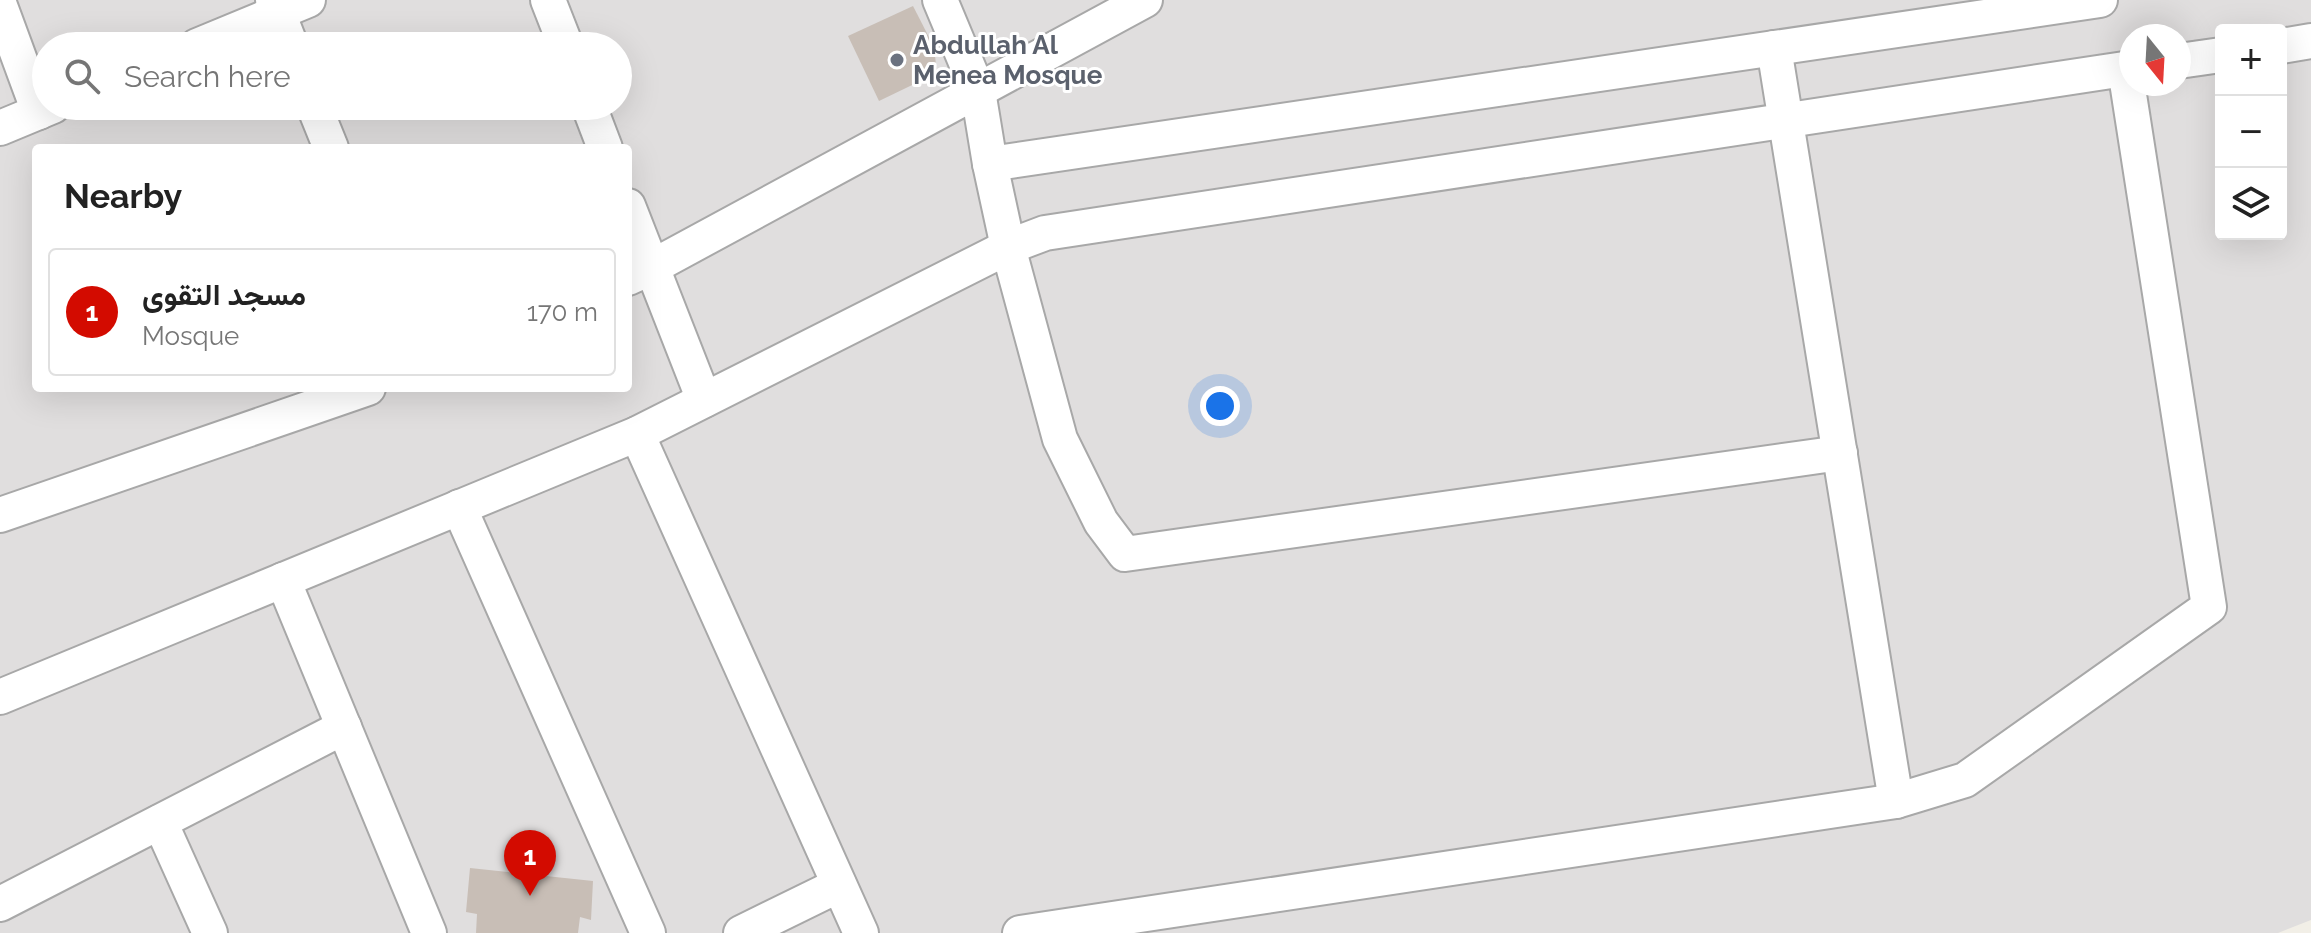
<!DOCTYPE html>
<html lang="en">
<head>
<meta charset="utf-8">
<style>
  :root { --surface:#fff; --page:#f6f6f6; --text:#222; --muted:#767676; --line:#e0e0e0; --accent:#d30b00 }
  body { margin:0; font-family:Raleway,Vazirmatn,sans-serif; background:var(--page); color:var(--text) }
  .controls { position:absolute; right:24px; top:24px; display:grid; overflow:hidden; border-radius:8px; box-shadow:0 8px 32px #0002 }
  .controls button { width:72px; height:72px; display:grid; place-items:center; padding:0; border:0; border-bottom:2px solid var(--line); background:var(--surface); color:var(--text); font:40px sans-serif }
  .compass { position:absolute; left:2119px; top:24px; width:72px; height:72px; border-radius:50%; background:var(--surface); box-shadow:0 8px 32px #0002; rotate:162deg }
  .you { position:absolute; left:1220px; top:406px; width:28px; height:28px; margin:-20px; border:6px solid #fff; border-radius:50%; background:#1a73e8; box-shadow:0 0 0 12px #1a73e833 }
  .badge { display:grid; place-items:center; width:52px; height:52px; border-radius:50%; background:var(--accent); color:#fff; font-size:26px; font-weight:700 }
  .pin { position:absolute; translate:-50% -66px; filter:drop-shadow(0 2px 4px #0008) }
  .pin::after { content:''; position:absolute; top:42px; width:28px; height:24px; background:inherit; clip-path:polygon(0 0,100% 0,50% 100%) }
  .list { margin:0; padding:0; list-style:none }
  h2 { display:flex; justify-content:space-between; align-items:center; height:104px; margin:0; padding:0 32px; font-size:34px }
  h2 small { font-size:26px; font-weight:400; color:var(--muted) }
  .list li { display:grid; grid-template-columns:52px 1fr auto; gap:24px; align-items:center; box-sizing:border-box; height:128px; margin:0 16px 16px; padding:0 16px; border:2px solid var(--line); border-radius:8px }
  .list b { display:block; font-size:30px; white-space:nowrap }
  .list p { margin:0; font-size:26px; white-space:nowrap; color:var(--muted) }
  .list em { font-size:26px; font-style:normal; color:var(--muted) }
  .icon { flex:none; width:44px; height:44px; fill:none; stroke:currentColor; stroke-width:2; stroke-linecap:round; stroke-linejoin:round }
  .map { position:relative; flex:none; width:2311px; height:933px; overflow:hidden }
  .search { position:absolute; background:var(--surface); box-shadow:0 8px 32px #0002; left:32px; top:32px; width:600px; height:88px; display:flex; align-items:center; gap:20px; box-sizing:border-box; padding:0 28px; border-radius:44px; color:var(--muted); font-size:30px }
  .panel { position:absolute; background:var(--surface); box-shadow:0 8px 32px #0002; left:32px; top:144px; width:600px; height:248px; border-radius:8px }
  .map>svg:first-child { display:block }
  .residential { fill:#e0dede; fill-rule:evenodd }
  .building { fill:#c8beb6 }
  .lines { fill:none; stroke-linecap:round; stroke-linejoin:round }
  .minor-casing { stroke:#a8a8a8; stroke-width:38 }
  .minor { stroke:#fff; stroke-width:34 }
  .worship-dot { fill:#6b7280; stroke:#fff; stroke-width:3 }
  .labels { text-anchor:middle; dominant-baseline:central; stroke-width:6; stroke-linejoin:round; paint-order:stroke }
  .worship-label { font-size:26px; font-weight:bold; fill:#5b616d; stroke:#fff; text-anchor:start }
</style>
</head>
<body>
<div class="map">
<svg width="2311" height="933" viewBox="0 0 2311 933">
  <rect width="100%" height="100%" fill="#f2efe7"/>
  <path class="residential" d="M0 0H2311V920L2278 933H0ZM2221 30H2281V234H2221ZM2131 36H2179V84H2131ZM46 46H618V106H46ZM36 148H628V388H36Z"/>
  <g class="building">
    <polygon points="913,6 934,47 937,73 879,101 848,36"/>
    <polygon points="470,868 593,881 591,920 580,917 578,933 476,933 477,914 466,912"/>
  </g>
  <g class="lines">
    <defs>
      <g id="minor">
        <polyline points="273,0 291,46"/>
        <polyline points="548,0 566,46"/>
        <polyline points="940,0 978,91 990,164 1008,247 1060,439 1101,522 1125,554 1840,453"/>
        <polyline points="0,6 39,112"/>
        <polyline points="197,46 308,0"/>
        <polyline points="2281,46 2311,41"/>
        <polyline points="1774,48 1896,801"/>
        <polyline points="2179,61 2221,55"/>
        <polyline points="314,106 331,148"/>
        <polyline points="589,106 605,148"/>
        <polyline points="0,128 53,106"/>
        <polyline points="990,164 2100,0"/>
        <polyline points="628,206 704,400"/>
        <polyline points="628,278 652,267 1145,0"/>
        <polyline points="637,434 861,933"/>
        <polyline points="459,507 648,933"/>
        <polyline points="0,515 368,388"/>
        <polyline points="283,580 429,933"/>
        <polyline points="0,697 637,434 1008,247 1045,233 2131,68"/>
        <polyline points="160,822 210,933"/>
        <polyline points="0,904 344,727"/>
        <polyline points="741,933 839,885"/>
        <polyline points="1020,933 1896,801 1965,780 2209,607 2125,69"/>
      </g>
    </defs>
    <use href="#minor" class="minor-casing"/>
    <use href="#minor" class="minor"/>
  </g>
  <circle class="worship-dot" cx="897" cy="60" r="8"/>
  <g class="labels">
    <g class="worship-label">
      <text x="913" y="45">Abdullah Al<tspan x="913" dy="30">Menea Mosque</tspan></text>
    </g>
  </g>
</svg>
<div class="controls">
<button>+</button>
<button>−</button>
<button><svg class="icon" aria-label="layers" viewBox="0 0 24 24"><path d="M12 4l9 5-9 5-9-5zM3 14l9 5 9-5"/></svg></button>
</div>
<svg class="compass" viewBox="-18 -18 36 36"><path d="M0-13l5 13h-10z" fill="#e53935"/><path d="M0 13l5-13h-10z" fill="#767676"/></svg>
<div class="you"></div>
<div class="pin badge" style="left:530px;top:896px">1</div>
<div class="search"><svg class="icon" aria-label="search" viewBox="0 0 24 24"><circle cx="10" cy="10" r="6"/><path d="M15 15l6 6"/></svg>Search here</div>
<section class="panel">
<h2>Nearby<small></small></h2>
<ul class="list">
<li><span class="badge">1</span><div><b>مسجد التقوى</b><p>Mosque</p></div><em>170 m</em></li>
</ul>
</section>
</div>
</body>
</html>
